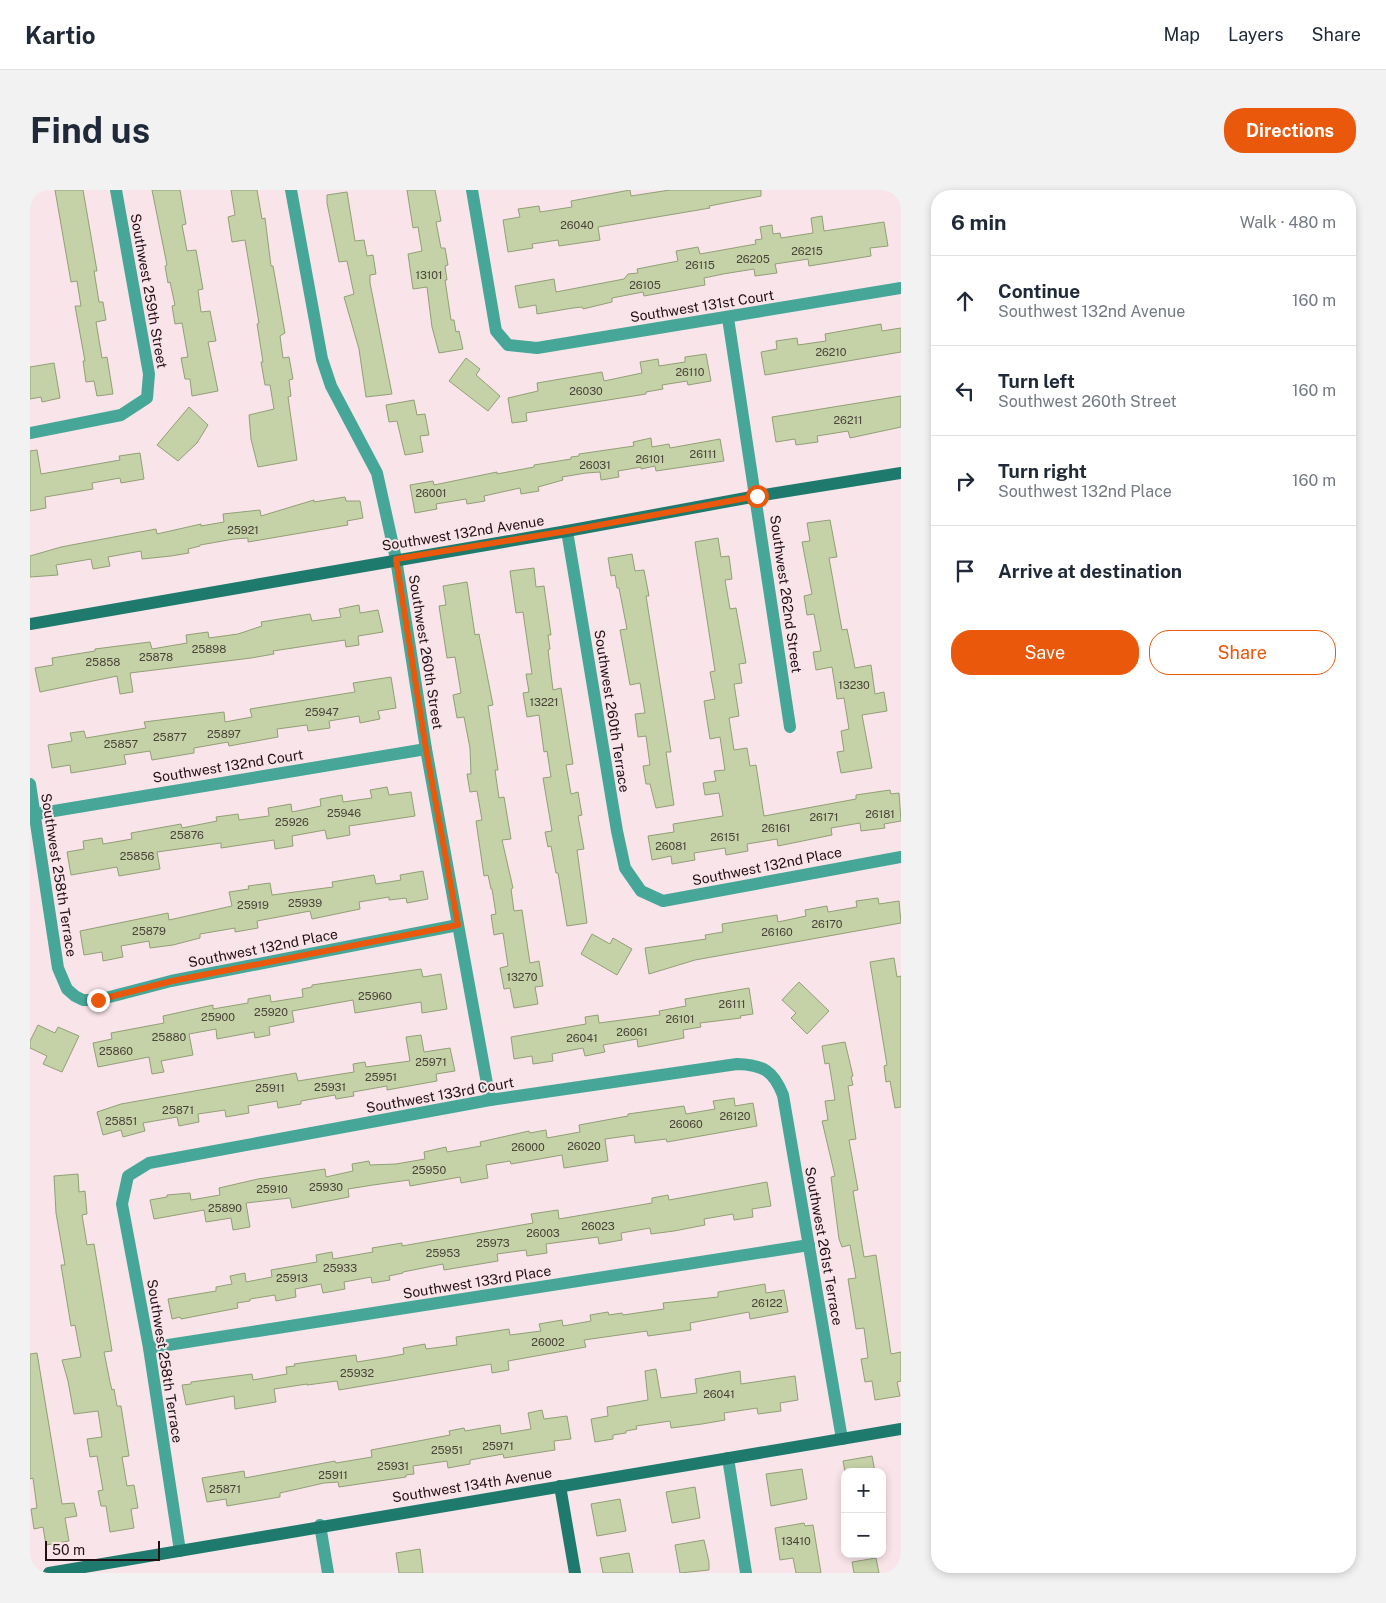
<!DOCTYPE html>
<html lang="en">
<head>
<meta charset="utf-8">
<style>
  :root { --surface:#fff; --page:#f2f2f3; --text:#1f2937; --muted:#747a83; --line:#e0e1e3; --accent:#ea580c }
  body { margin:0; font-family:"Public Sans",sans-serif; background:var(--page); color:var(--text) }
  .controls { position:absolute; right:15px; bottom:15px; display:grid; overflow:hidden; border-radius:10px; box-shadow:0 2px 8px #0003 }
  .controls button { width:45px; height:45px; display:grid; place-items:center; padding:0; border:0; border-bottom:1px solid var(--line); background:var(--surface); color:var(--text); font:25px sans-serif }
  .scale { position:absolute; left:15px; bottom:12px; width:115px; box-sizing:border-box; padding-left:5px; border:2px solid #211115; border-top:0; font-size:14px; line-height:18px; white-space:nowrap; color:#211115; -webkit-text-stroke:4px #f9e4e9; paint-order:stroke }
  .stop { position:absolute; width:15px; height:15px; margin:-11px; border:4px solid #ea580c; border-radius:50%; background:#fff }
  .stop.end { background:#ea580c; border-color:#fff; box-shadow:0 1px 5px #0008 }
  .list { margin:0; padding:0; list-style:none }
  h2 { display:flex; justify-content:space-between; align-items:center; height:65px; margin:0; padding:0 20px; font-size:21px }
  h2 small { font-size:16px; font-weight:400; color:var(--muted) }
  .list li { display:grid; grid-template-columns:32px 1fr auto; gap:15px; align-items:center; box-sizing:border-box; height:90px; padding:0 20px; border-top:1px solid var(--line) }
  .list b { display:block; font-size:19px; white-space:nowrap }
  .list p { margin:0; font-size:16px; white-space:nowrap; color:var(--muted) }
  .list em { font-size:16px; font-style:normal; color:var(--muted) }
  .actions { display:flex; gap:10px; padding:15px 20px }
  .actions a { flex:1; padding:11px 0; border:1px solid var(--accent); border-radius:20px; text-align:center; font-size:18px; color:var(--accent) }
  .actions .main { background:var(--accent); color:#fff }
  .icon { flex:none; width:28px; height:28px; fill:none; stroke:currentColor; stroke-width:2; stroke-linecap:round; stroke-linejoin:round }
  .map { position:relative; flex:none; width:871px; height:1383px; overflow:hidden; border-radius:20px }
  header { display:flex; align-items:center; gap:30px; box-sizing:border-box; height:70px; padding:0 25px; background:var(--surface); border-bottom:1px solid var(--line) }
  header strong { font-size:24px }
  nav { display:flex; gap:28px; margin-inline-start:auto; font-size:18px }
  .intro { display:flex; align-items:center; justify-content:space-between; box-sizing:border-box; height:120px; padding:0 30px }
  h1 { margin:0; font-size:35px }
  .button { padding:12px 22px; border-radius:20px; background:var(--accent); color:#fff; font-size:18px; font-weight:700 }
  main { display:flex; gap:30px; padding:0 30px }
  aside { flex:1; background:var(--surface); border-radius:20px; box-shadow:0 2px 8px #0003 }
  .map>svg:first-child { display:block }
  .building { fill:#c5d2a7; stroke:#929f76 }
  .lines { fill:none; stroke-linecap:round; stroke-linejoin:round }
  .street { stroke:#46a798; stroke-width:12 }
  .secondary { stroke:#1f7a6e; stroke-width:12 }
  .route { stroke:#ea580c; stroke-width:6 }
  .labels { text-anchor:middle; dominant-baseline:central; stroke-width:4; stroke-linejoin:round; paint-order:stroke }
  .number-label { font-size:11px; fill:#4a413a }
  .street-label { font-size:14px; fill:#211115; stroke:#f9e4e9 }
</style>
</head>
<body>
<header>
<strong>Kartio</strong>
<nav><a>Map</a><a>Layers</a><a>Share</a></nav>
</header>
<div class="intro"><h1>Find us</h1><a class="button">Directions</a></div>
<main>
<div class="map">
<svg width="871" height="1383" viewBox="0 0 871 1383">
  <rect width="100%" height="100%" fill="#f9e4e9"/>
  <g class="building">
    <polygon points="25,0 53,0 67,81 64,81 69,112 73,112 76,130 66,132 72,168 77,167 83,204 67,206 64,191 56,192 53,171 55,171 45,116 51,116 47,91 41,92"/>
    <polygon points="122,0 150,0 156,34 152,35 157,61 166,60 173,99 168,100 171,122 180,121 186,151 178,152 188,201 162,206 160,189 155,189 151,168 158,167 152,133 145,134 142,116 145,115 140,92 138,93 135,76 137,75"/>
    <polygon points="201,0 227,0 232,29 235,28 241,76 243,76 255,143 250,146 253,168 259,167 263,189 259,190 261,206 258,207 267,270 228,277 221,249 219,225 244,219 240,195 235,195 231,172 233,172 227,134 229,133 215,50 202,52 198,27 205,25"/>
    <polygon points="377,0 405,0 411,31 406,32 411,58 415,58 418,75 415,76 417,90 415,90 421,130 424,130 426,142 429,141 433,159 409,163 402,137 397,97 383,99 378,64 392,61 388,37 383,38"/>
    <polygon points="600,0 601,6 640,0 731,0 731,6 679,16 680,18 568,37 570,50 529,56 528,50 502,54 503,58 478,62 473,30 490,27 488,19 509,16 510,22 542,17 541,11"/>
    <polygon points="317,2 325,51 334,50 337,66 343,65 346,84 340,85 340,93 362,204 336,207 329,159 314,107 324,104 317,71 309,72 297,13 297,5"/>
    <polygon points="792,26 794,41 854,32 858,56 840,58 841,66 779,76 778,69 745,74 747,83 725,86 724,79 693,84 674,88 675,95 614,106 613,102 582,108 582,112 553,119 552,117 543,118 507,124 506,115 489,118 485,96 524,89 526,102 594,89 598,84 608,83 607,79 648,71 646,61 668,57 670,64 726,54 725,50 732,49 730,37 742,35 743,44 750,43 751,48 783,43 781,28"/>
    <polygon points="851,134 852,141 871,138 871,162 735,185 731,162 747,159 746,151 767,148 768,155 796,151 795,144"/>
    <polygon points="676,164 681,191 658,195 657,191 632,195 633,199 616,202 616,204 496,223 497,231 482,233 478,208 508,201 507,193 572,182 574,191 612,183 610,172 628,169 629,176 655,172 655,167"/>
    <polygon points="436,168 450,179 446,185 470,206 458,221 419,191"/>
    <polygon points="24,173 30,208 12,212 11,207 0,209 0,177"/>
    <polygon points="871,206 871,237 820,248 818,241 787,246 788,252 766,255 765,249 746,252 742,227"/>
    <polygon points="384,210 387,225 395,224 399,245 390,246 393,262 375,265 367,231 359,232 356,215"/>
    <polygon points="159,217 178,235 167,253 148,271 127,255"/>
    <polygon points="621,248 622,257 639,254 640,258 690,249 694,271 626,281 625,276 611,279 611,277 588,281 589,287 571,290 570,282 556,283 532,287 533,290 508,297 509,301 491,304 490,298 454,306 455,311 437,314 436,309 406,314 407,319 385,323 380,295 403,291 404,295 467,282 467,284 504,277 504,275 541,269 541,267 549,266 549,264 604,256 603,252"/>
    <polygon points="7,260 11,284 90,270 89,266 110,263 114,289 91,293 90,288 62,293 63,299 15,307 16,318 0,321 0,261"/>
    <polygon points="315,307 316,311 330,311 333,328 317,331 318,335 218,352 218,348 204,349 170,355 170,356 158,359 159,363 141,366 112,369 111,361 78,367 80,376 63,379 61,369 26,375 28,385 0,387 0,366 31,357 126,339 127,344 171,334 171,336 194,332 193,324 230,320 231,326 284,310 284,312"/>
    <polygon points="800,330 807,367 799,368 812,440 817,439 825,478 841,475 845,504 854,502 857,521 832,525 842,578 811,583 807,562 814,561 811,541 819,539 814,508 807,509 802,477 786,480 783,462 791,461 784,424 777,425 774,406 782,404 772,352 780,351 777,333"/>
    <polygon points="688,348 691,367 699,366 702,389 695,390 700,419 706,418 716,473 709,474 712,493 704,494 709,526 699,528 704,560 717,558 720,576 726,575 734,626 826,609 826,605 860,600 861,604 869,603 871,631 854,634 855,638 831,641 830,633 801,638 802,645 748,656 747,649 717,654 718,661 696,665 695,658 664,663 665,670 642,674 641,666 622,670 618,646 644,642 643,634 693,626 689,603 675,605 673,593 686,591 684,581 695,580 690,547 680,549 674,511 685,509 680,482 685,481 665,352"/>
    <polygon points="602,364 605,381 614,380 619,406 616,406 641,562 636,562 644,615 626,618 620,594 616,594 613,576 620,575 616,546 608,547 605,524 615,523 610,493 600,495 590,440 597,439 589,398 587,398 585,385 581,386 578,368"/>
    <polygon points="504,378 506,397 514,396 521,445 518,445 520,459 518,460 523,500 531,498 543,574 536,575 541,604 548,602 552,625 548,626 554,659 547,660 557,733 537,736 528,683 526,683 521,656 518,657 515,642 522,641 513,588 521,587 517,561 514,562 509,525 497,527 493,503 499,502 496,484 502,484 493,422 486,423 480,381"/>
    <polygon points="437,392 445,445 449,444 463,515 458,516 468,580 465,580 469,608 474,607 481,649 472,650 483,698 481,699 484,721 492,720 500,773 509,771 513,796 505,797 508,814 484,818 480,798 474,799 470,778 478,776 473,743 464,745 461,725 466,724 462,699 461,699 458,685 454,686 446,631 452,630 447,601 440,602 437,584 441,584 440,558 434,527 427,528 423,505 431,503 425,467 417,468 409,416 416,415 413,396"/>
    <polygon points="329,415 330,423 348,420 353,442 328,446 329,455 316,457 315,450 243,461 244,464 221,468 100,483 103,502 90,504 87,486 10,502 5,478 23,475 22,468 65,461 65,459 120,452 122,459 157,453 156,445 178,442 179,448 208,444 232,436 231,432 280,424 282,431 311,427 309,419"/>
    <polygon points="361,487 366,518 348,521 350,529 330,533 329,526 299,531 300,538 278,541 277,535 247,539 248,547 199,556 198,552 164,558 164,563 122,570 120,561 94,565 96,574 41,583 40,575 22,578 18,555 42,551 40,543 54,541 56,548 116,538 114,532 194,522 195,532 222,527 220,519 325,502 323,493"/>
    <polygon points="357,597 359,605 381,602 385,626 319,636 320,645 297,649 295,640 262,646 263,656 245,659 244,650 191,658 191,653 127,662 130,679 89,686 87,677 41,685 37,662 54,659 53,651 72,648 73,654 102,649 101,643 151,634 152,638 187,631 186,627 208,624 209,630 239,626 238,618 261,614 262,622 291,616 290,609 312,605 313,612 342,608 340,600"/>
    <polygon points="393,681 398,709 377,713 376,708 359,710 359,707 329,712 330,719 282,729 280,721 227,731 228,738 205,742 205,738 170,744 170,748 143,755 120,758 119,751 91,756 93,767 73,771 72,762 54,765 50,741 138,723 139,730 202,716 199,702 219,699 218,696 240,693 242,705 303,697 302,692 344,685 346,694 371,690 370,685"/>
    <polygon points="848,708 849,714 869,711 871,733 665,770 619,784 615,758 676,749 675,745 693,742 692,734 747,725 748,732 776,726 775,720 797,716 798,722 827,717 826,711"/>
    <polygon points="562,744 580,754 583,748 602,759 587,785 551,764"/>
    <polygon points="864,768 867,787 871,786 871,917 865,918 860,891 856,892 854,876 857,875 840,772"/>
    <polygon points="391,779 393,787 411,784 417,819 392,823 391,812 325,823 323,810 262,821 264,832 239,837 240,845 225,848 224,842 187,849 186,839 159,844 163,865 131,871 134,882 122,884 119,867 68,877 63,853 82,849 81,843 134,833 133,826 183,815 183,819 218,813 218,809 240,805 241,812 273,807 272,799 282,797 282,795"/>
    <polygon points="769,792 799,821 777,844 761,828 766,823 752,810"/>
    <polygon points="719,798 723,824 710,826 711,828 670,833 671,837 653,840 654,848 608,857 607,849 573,855 575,862 555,866 553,858 522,864 523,871 503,874 502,866 484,869 481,847 556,834 555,827 568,825 569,833 630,825 629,821 656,816 655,809"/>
    <polygon points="8,835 25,843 28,837 49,846 32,882 13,874 17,866 0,858 0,851"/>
    <polygon points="391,845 394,862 420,858 425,881 406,884 407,891 357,900 357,896 323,902 324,906 306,909 305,905 271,911 271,914 248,918 247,911 218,916 219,923 196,927 195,920 168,924 169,932 149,936 147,927 113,933 115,941 93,947 91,940 73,945 67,922 91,914 266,883 268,891 324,882 323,874 335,872 336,877 380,871 376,847"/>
    <polygon points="815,852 823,886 821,887 823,895 818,896 826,949 819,950 828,1000 823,1001 834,1067 846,1065 861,1164 871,1162 871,1191 867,1192 870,1206 845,1210 842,1191 835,1192 831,1169 838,1168 834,1138 826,1139 818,1089 826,1088 820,1055 812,1057 809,1049 801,987 805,986 792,931 798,930 795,911 805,910 799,873 795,874 792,856"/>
    <polygon points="704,908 705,916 723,913 727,936 637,952 636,949 605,953 604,945 575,949 578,971 534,978 532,965 481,974 480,971 456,975 458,988 431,993 430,987 380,996 379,990 343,995 318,999 319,1007 262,1018 260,1008 216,1013 220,1037 203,1040 201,1028 176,1032 174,1020 124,1029 120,1010 137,1007 137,1005 160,1003 161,1010 190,1005 189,998 228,989 295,979 296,987 323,981 322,974 339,971 340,975 366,974 395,969 394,962 416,957 417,962 451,956 450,952 499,941 500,943 516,940 517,948 550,942 549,935 598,926 598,924 654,916 656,924 685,919 683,911"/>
    <polygon points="48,984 49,1002 55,1001 57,1024 52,1025 57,1055 64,1054 82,1161 74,1162 80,1192 82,1200 84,1199 87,1216 91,1216 99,1266 92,1267 97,1296 104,1295 108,1318 101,1319 104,1338 80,1342 76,1316 71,1316 68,1301 73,1300 67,1266 60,1267 57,1249 72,1247 68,1221 44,1224 38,1191 32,1170 51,1167 45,1135 41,1136 31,1075 35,1075 26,1023 24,986"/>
    <polygon points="737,992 741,1016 722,1019 723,1027 704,1030 703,1024 674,1029 675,1035 644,1041 621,1044 620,1038 591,1043 592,1050 569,1054 568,1047 516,1054 517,1063 497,1066 496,1060 467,1064 468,1071 414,1080 413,1074 373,1082 373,1083 359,1086 360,1090 342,1093 341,1087 314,1092 315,1099 293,1103 291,1094 265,1099 266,1107 246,1111 245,1105 220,1109 220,1111 207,1113 208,1118 151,1129 150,1127 142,1129 138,1109 186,1101 186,1097 202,1094 200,1086 215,1083 216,1092 242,1087 241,1080 287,1072 286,1065 302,1062 303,1069 343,1062 342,1058 372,1053 372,1056 503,1033 501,1024 528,1020 529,1029 622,1013 622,1008 638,1005 639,1010"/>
    <polygon points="735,1094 736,1103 754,1100 758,1122 720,1129 719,1122 660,1133 661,1140 618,1146 617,1141 554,1150 556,1157 478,1171 479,1180 462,1183 461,1174 309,1200 307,1191 277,1195 277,1194 244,1199 246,1212 205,1219 204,1206 156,1215 152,1195 161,1194 161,1192 222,1184 223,1190 257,1184 256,1177 265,1176 264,1174 326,1165 327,1172 358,1167 374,1164 373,1158 395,1154 396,1159 427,1155 426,1147 479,1139 480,1145 511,1141 509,1134 532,1130 533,1136 561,1131 560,1125 578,1122 579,1125 592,1123 593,1125 634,1119 633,1113 688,1107 688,1102"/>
    <polygon points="7,1163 32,1314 44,1313 47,1326 35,1328 39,1351 16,1355 13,1337 4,1339 1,1319 7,1318 3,1288 0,1289 0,1164"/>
    <polygon points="626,1179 631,1208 667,1203 665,1189 710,1181 711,1194 765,1186 768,1210 750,1213 751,1221 728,1224 727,1218 694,1223 695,1230 672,1234 641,1238 640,1231 606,1236 607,1239 596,1241 596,1243 583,1245 583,1249 565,1252 561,1229 578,1226 577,1217 618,1210 615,1181"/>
    <polygon points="512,1220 514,1229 537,1226 541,1249 524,1251 525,1260 474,1268 473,1264 440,1270 440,1274 418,1278 417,1271 383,1276 384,1284 376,1285 376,1287 309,1297 308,1292 294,1293 250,1303 250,1307 197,1316 196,1309 177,1312 172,1288 214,1281 215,1288 305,1271 306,1273 342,1267 341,1260 420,1245 419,1241 434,1238 435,1241 470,1235 471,1244 501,1239 498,1223"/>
    <polygon points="842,1266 845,1282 815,1282 813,1271"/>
    <polygon points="772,1279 777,1309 741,1316 736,1284"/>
    <polygon points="665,1297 670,1328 642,1333 636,1302"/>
    <polygon points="590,1309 596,1341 567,1346 561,1314"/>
    <polygon points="774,1333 775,1336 783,1335 791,1383 766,1383 763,1368 750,1370 745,1338"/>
    <polygon points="674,1350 679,1372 679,1380 650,1383 645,1355"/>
    <polygon points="390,1359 393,1383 369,1383 366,1363"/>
    <polygon points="599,1363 603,1383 573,1383 570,1368"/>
    <polygon points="846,1368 849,1383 824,1383 822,1372"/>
  </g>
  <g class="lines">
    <g class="street">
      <polyline points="261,0 292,169 301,196 347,283 366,369 396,559 460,910"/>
      <polyline points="442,0 466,141 478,155 507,158 871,98"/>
      <polyline points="698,128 760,537"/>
      <polyline points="0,243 91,225 117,208 119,184 86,0"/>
      <polyline points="537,341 587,641 595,678 611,701 633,711 871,667"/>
      <polyline points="0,594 28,778 37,799 45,806 53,810 68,810 141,791 428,735"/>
      <polyline points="6,624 396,559"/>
      <polyline points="119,1158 779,1055"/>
      <polyline points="698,1268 716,1383"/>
      <polyline points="290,1335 298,1383"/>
      <path d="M150 1361 119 1158 92 1014 98 986 119 973 460 910 707 874C733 875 743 880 753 905L812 1249"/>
    </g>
    <g class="secondary">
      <polyline points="0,434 537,341 727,306 871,283"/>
      <polyline points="530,1296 545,1383"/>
      <polyline points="19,1383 871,1239"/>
    </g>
  </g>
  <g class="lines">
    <polyline class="route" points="68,810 142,791 428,735 396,559 366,369 537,341 727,306"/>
  </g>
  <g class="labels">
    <g class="number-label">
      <text x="547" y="35">26040</text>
      <text x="777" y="61">26215</text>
      <text x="723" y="69">26205</text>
      <text x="670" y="75">26115</text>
      <text x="399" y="85">13101</text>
      <text x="615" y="95">26105</text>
      <text x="801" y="162">26210</text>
      <text x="660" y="182">26110</text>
      <text x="556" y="201">26030</text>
      <text x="818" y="230">26211</text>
      <text x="673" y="264">26111</text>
      <text x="620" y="269">26101</text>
      <text x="565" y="275">26031</text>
      <text x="401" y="303">26001</text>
      <text x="213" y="340">25921</text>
      <text x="179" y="459">25898</text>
      <text x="126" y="467">25878</text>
      <text x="73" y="472">25858</text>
      <text x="824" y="495">13230</text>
      <text x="514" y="512">13221</text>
      <text x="292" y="522">25947</text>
      <text x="194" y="544">25897</text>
      <text x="140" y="547">25877</text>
      <text x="91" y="554">25857</text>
      <text x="314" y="623">25946</text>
      <text x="850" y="624">26181</text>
      <text x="794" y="627">26171</text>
      <text x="262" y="632">25926</text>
      <text x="746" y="638">26161</text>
      <text x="157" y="645">25876</text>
      <text x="695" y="647">26151</text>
      <text x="641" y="656">26081</text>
      <text x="107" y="666">25856</text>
      <text x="275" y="713">25939</text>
      <text x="223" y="715">25919</text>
      <text x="797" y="734">26170</text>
      <text x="119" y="741">25879</text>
      <text x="747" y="742">26160</text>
      <text x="492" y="787">13270</text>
      <text x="345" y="806">25960</text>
      <text x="702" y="814">26111</text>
      <text x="241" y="822">25920</text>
      <text x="188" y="827">25900</text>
      <text x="650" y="829">26101</text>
      <text x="602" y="842">26061</text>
      <text x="139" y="847">25880</text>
      <text x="552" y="848">26041</text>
      <text x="86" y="861">25860</text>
      <text x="401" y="872">25971</text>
      <text x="351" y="887">25951</text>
      <text x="300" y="897">25931</text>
      <text x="240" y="898">25911</text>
      <text x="148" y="920">25871</text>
      <text x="705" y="926">26120</text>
      <text x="91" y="931">25851</text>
      <text x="656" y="934">26060</text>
      <text x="554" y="956">26020</text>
      <text x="498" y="957">26000</text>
      <text x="399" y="980">25950</text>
      <text x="296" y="997">25930</text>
      <text x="242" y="999">25910</text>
      <text x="195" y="1018">25890</text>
      <text x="568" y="1036">26023</text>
      <text x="513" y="1043">26003</text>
      <text x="463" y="1053">25973</text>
      <text x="413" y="1063">25953</text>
      <text x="310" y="1078">25933</text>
      <text x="262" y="1088">25913</text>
      <text x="737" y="1113">26122</text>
      <text x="518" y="1152">26002</text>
      <text x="327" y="1183">25932</text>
      <text x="689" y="1204">26041</text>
      <text x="468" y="1256">25971</text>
      <text x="417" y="1260">25951</text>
      <text x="363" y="1276">25931</text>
      <text x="303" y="1285">25911</text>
      <text x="195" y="1299">25871</text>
      <text x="766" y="1351">13410</text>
    </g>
    <g class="street-label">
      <text transform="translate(119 101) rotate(80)">Southwest 259th Street</text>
      <text transform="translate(672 116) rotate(-9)">Southwest 131st Court</text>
      <text transform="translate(433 343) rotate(-9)">Southwest 132nd Avenue</text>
      <text transform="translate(756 404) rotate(82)">Southwest 262nd Street</text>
      <text transform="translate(396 462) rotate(81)">Southwest 260th Street</text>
      <text transform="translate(582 521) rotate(81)">Southwest 260th Terrace</text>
      <text transform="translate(198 576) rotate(-9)">Southwest 132nd Court</text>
      <text transform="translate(737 676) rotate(-11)">Southwest 132nd Place</text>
      <text transform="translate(29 685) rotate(81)">Southwest 258th Terrace</text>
      <text transform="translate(233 758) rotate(-11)">Southwest 132nd Place</text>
      <text transform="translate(410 905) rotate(-10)">Southwest 133rd Court</text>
      <text transform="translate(794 1056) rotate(80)">Southwest 261st Terrace</text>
      <text transform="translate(447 1092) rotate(-9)">Southwest 133rd Place</text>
      <text transform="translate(135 1171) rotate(81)">Southwest 258th Terrace</text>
      <text transform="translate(442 1295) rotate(-9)">Southwest 134th Avenue</text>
    </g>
  </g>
</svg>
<div class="controls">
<button>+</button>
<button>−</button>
</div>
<div class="scale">50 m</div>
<div class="stop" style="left:727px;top:306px"></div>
<div class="stop end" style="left:68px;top:810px"></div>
</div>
<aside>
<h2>6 min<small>Walk · 480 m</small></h2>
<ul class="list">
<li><svg class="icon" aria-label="ahead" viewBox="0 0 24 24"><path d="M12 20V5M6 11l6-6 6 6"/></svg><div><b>Continue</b><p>Southwest 132nd Avenue</p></div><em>160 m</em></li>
<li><svg class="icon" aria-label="left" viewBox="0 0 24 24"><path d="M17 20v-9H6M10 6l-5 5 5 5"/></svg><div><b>Turn left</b><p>Southwest 260th Street</p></div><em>160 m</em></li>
<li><svg class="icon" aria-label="right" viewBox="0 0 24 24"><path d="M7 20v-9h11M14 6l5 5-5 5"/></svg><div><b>Turn right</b><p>Southwest 132nd Place</p></div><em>160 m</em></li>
<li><svg class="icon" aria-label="arrive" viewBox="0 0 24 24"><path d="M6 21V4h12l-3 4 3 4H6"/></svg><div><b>Arrive at destination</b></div></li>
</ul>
<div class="actions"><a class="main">Save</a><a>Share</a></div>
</aside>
</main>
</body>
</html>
